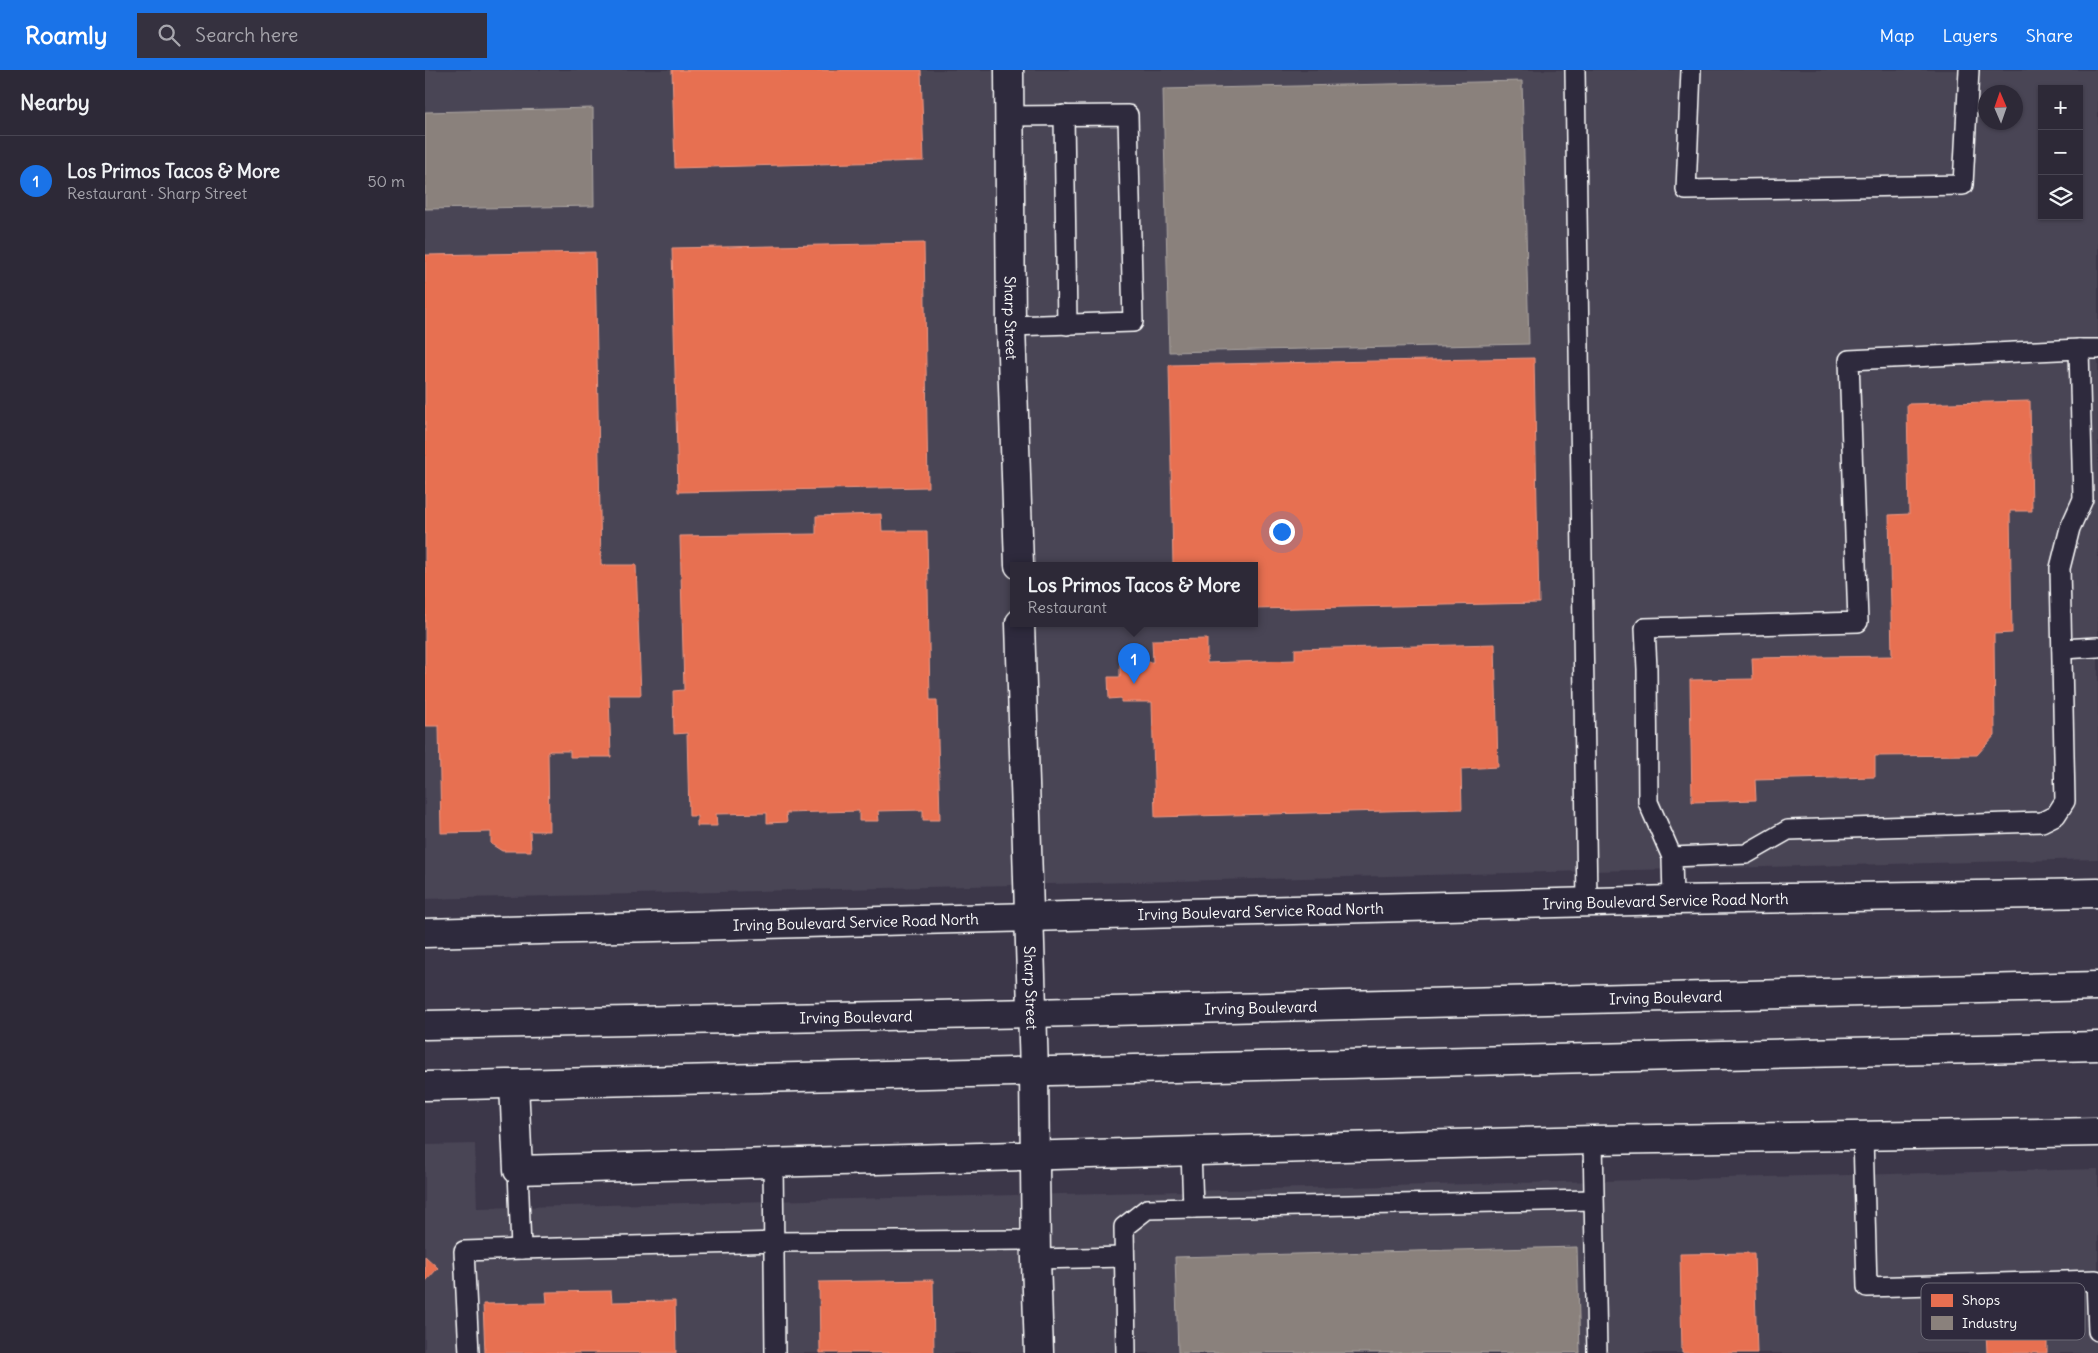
<!DOCTYPE html>
<html lang="en">
<head>
<meta charset="utf-8">
<style>
  :root { --surface:#2d2937; --page:#35313f; --text:#f1f3f6; --muted:#a7a6ad; --line:#484552; --accent:#1a73e8 }
  body { margin:0; font-family:Delius,sans-serif; background:var(--page); color:var(--text) }
  .controls { position:absolute; right:15px; top:15px; display:grid; overflow:hidden; border-radius:0px; box-shadow:0 1px 4px #0004 }
  .controls button { width:45px; height:45px; display:grid; place-items:center; padding:0; border:0; border-bottom:1px solid var(--line); background:var(--surface); color:var(--text); font:25px sans-serif }
  .compass { position:absolute; left:1553px; top:15px; width:45px; height:45px; border-radius:50%; background:var(--surface); box-shadow:0 1px 4px #0004; rotate:358deg }
  .you { position:absolute; left:856px; top:461px; width:18px; height:18px; margin:-12px; border:4px solid #fff; border-radius:50%; background:#1a73e8; box-shadow:0 0 0 8px #1a73e833 }
  .badge { display:grid; place-items:center; width:32px; height:32px; border-radius:50%; background:var(--accent); color:#fff; font-size:16px; font-weight:700 }
  .pin { position:absolute; translate:-50% -41px; filter:drop-shadow(0 1px 2px #0008) }
  .pin::after { content:''; position:absolute; top:26px; width:18px; height:15px; background:inherit; clip-path:polygon(0 0,100% 0,50% 100%) }
  .popup { position:absolute; left:585px; top:492px; width:248px; height:65px; box-sizing:border-box; display:grid; place-content:center; border-radius:0px; background:var(--surface); filter:drop-shadow(0 1px 4px #0005); font-size:16px; white-space:nowrap; color:var(--muted) }
  .popup b { font-size:19px; color:var(--text) }
  .popup::after { content:''; position:absolute; left:50%; top:100%; margin-left:-10px; border:10px solid transparent; border-top-color:var(--surface) }
  .list { margin:0; padding:0; list-style:none }
  h2 { display:flex; justify-content:space-between; align-items:center; height:65px; margin:0; padding:0 20px; font-size:21px }
  h2 small { font-size:16px; font-weight:400; color:var(--muted) }
  .list li { display:grid; grid-template-columns:32px 1fr auto; gap:15px; align-items:center; box-sizing:border-box; height:90px; padding:0 20px; border-top:1px solid var(--line) }
  .list b { display:block; font-size:19px; white-space:nowrap }
  .list p { margin:0; font-size:16px; white-space:nowrap; color:var(--muted) }
  .list em { font-size:16px; font-style:normal; color:var(--muted) }
  .icon { flex:none; width:28px; height:28px; fill:none; stroke:currentColor; stroke-width:2; stroke-linecap:round; stroke-linejoin:round }
  .map { position:relative; flex:none; width:1673px; height:1283px; overflow:hidden }
  header { display:flex; align-items:center; gap:30px; box-sizing:border-box; height:70px; padding:0 25px; background:var(--accent); color:#fff }
  header strong { font-size:24px }
  nav { display:flex; gap:28px; margin-inline-start:auto; font-size:18px }
  .search { width:350px; height:45px; background:var(--page); display:flex; align-items:center; gap:12px; box-sizing:border-box; padding:0 18px; border-radius:0px; color:var(--muted); font-size:19px }
  main { display:flex }
  aside { flex:1; background:var(--surface) }
  .map>svg:first-child { display:block }
  .built { fill:#494455; fill-rule:evenodd }
  .shops { fill:#e76f51; stroke:#ee9a85 }
  .industry { fill:#8a817c; stroke:#ada7a3 }
  .lines { fill:none; stroke-linecap:round; stroke-linejoin:round }
  .lane-casing { stroke:#fff; stroke-width:22 }
  .street-casing { stroke:#fff; stroke-width:31 }
  .secondary-casing { stroke:#fff; stroke-width:31 }
  .lane { stroke:#2f2a3d; stroke-width:19 }
  .street { stroke:#2f2a3d; stroke-width:28 }
  .secondary { stroke:#2f2a3d; stroke-width:28 }
  .labels { text-anchor:middle; dominant-baseline:central; stroke-width:5; stroke-linejoin:round; paint-order:stroke }
  .street-label { font-size:15px; fill:#fff; stroke:#2f2a3d }
  .key { fill:#2f2a3d; stroke:#6d6a77; stroke-width:1 }
  .key-label { font-size:14px; fill:#fff }
</style>
</head>
<body>
<header>
<strong>Roamly</strong>
<div class="search"><svg class="icon" aria-label="search" viewBox="0 0 24 24"><circle cx="10" cy="10" r="6"/><path d="M15 15l6 6"/></svg>Search here</div>
<nav><a>Map</a><a>Layers</a><a>Share</a></nav>
</header>
<main>
<aside>
<h2>Nearby<small></small></h2>
<ul class="list">
<li><span class="badge">1</span><div><b>Los Primos Tacos &amp; More</b><p>Restaurant · Sharp Street</p></div><em>50 m</em></li>
</ul>
</aside>
<div class="map">
<svg width="1673" height="1283" viewBox="0 0 1673 1283">
  <rect width="100%" height="100%" fill="#3c3749"/>
  <filter id="ink" filterUnits="userSpaceOnUse"><feTurbulence type="fractalNoise" baseFrequency=".02" numOctaves="2"/><feDisplacementMap in="SourceGraphic" scale="10" xChannelSelector="R" yChannelSelector="G"/><feConvolveMatrix kernelMatrix="1 2 1 2 8 2 1 2 1" color-interpolation-filters="sRGB"/></filter>
  <g filter="url(#ink)">
    <g class="built">
      <path d="M0 0H1673V789L0 829ZM1617 19H1654V146H1617ZM1560 22H1590V52H1560ZM589 495H829V553H589Z"/>
      <polygon points="50,1074 52,1138 1673,1099 1673,1283 0,1283 0,1075"/>
    </g>
    <g class="shops">
      <polygon points="247,0 496,0 499,91 250,98"/>
      <polygon points="499,173 503,417 253,422 247,178"/>
      <polygon points="170,182 176,495 211,495 216,625 184,625 186,687 145,687 145,681 123,681 124,761 105,761 106,781 77,781 66,774 66,762 16,763 14,656 0,656 0,185"/>
      <polygon points="1109,288 1114,533 829,539 829,495 748,495 744,295"/>
      <polygon points="1605,331 1607,441 1585,441 1587,563 1569,564 1570,665 1552,685 1450,686 1450,707 1330,710 1331,730 1267,732 1265,610 1328,609 1327,588 1467,586 1464,445 1484,444 1482,334"/>
      <polygon points="456,444 457,461 502,461 505,630 512,630 515,750 498,750 498,740 453,741 454,751 434,751 434,741 361,743 362,752 342,753 342,743 291,744 292,756 272,756 272,746 264,746 262,663 249,664 248,621 259,620 255,466 391,464 391,446"/>
      <polygon points="782,569 782,593 870,590 870,579 1070,574 1073,697 1036,699 1037,739 730,747 727,632 696,632 696,628 684,629 683,607 695,607 695,593 728,592 727,570"/>
      <polygon points="1329,1183 1332,1283 1257,1283 1255,1184"/>
      <polygon points="0,1186 13,1198 0,1212"/>
      <polygon points="508,1210 509,1283 395,1283 394,1212"/>
      <polygon points="186,1221 187,1232 250,1231 251,1283 60,1283 58,1234 122,1233 121,1222"/>
      <polygon points="1622,1261 1622,1283 1562,1283 1561,1262"/>
    </g>
    <g class="industry">
      <polygon points="1097,11 1104,274 744,282 738,19"/>
      <polygon points="168,38 169,136 0,139 0,42"/>
      <polygon points="1152,1177 1155,1283 753,1283 750,1187"/>
    </g>
    <g class="lines">
      <defs>
        <g id="lane">
          <polyline points="1150,0 1162,832"/>
          <polyline points="1266,0 1261,120 1538,115 1544,0"/>
          <polyline points="639,45 642,255"/>
          <polyline points="584,46 703,45 708,252 586,256"/>
          <polyline points="1637,579 1673,577"/>
          <polyline points="1247,787 1223,732 1222,599 1220,558 1433,552 1424,290 1654,279"/>
          <polyline points="1248,830 1247,787 1321,784 1363,760 1617,752 1631,745 1640,731 1635,498 1645,458 1658,429 1654,279 1673,279"/>
          <polyline points="1438,1066 1442,1217 1671,1210 1673,1261"/>
          <polyline points="1168,1070 1172,1283"/>
          <polyline points="766,1081 768,1138"/>
          <polyline points="348,1092 350,1283"/>
          <polyline points="93,1100 96,1179 350,1172 610,1170"/>
          <polyline points="611,1189 699,1187"/>
          <polyline points="44,1283 39,1181 96,1179"/>
          <polyline points="701,1283 699,1157 722,1139 1168,1130"/>
        </g>
        <g id="street">
          <path id="s1" d="M584 0 586 256 594 495"/>
          <path id="s2" d="M595 553 609 1002 611 1189 614 1283"/>
          <path id="s3" d="M0 863 1248 830 1673 823"/>
          <polyline points="89,1014 93,1100 1168,1070 1673,1062"/>
        </g>
        <g id="secondary">
          <path id="s4" d="M0 955 607 943 1673 916"/>
          <polyline points="0,1016 1673,976"/>
        </g>
      </defs>
      <use href="#lane" class="lane-casing"/>
      <use href="#street" class="street-casing"/>
      <use href="#secondary" class="secondary-casing"/>
      <use href="#lane" class="lane"/>
      <use href="#street" class="street"/>
      <use href="#secondary" class="secondary"/>
    </g>
  </g>
  <g class="labels">
    <g class="street-label">
      <text stroke="none"><textPath href="#s1" startOffset="248">Sharp Street</textPath></text>
      <text stroke="none"><textPath href="#s3" startOffset="1241">Irving Boulevard Service Road North</textPath></text>
      <text stroke="none"><textPath href="#s3" startOffset="836">Irving Boulevard Service Road North</textPath></text>
      <text stroke="none"><textPath href="#s3" startOffset="431">Irving Boulevard Service Road North</textPath></text>
      <text stroke="none"><textPath href="#s2" startOffset="365">Sharp Street</textPath></text>
      <text stroke="none"><textPath href="#s4" startOffset="1241">Irving Boulevard</textPath></text>
      <text stroke="none"><textPath href="#s4" startOffset="836">Irving Boulevard</textPath></text>
      <text stroke="none"><textPath href="#s4" startOffset="431">Irving Boulevard</textPath></text>
    </g>
  </g>
  <rect x="1496" y="1213" width="164" height="57" rx="8" class="key"/>
  <rect x="1506" y="1224" width="22" height="13" fill="#e76f51"/>
  <rect x="1506" y="1246" width="22" height="14" fill="#8a817c"/>
  <g class="key-label">
    <text x="1537" y="1235">Shops</text>
    <text x="1537" y="1258">Industry</text>
  </g>
</svg>
<div class="controls">
<button>+</button>
<button>−</button>
<button><svg class="icon" aria-label="layers" viewBox="0 0 24 24"><path d="M12 4l9 5-9 5-9-5zM3 14l9 5 9-5"/></svg></button>
</div>
<svg class="compass" viewBox="-18 -18 36 36"><path d="M0-13l5 13h-10z" fill="#e53935"/><path d="M0 13l5-13h-10z" fill="#a7a6ad"/></svg>
<div class="you"></div>
<div class="pin badge" style="left:709px;top:614px">1</div>
<div class="popup"><b>Los Primos Tacos &amp; More</b>Restaurant</div>
</div>
</main>
</body>
</html>
